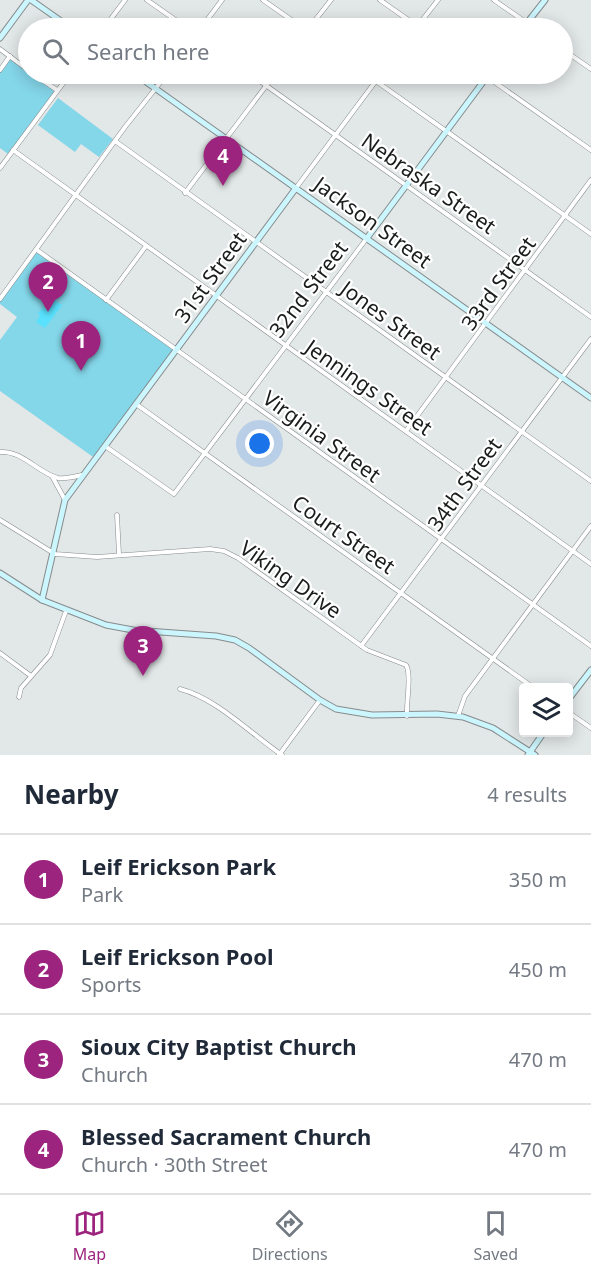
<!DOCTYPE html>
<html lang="en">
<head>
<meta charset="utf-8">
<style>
  :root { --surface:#fff; --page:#f2f2f3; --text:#1f2937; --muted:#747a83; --line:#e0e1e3; --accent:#9c247e }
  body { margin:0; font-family:"Noto Sans",sans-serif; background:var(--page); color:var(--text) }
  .controls { position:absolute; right:18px; bottom:18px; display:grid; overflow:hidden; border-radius:6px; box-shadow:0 3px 15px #0003 }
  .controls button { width:54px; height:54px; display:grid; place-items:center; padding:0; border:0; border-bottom:2px solid var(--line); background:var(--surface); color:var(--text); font:30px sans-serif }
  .you { position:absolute; left:260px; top:444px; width:21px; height:21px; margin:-15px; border:4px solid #fff; border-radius:50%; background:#1a73e8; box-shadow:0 0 0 9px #1a73e833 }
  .badge { display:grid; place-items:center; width:39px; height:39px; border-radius:50%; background:var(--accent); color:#fff; font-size:20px; font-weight:700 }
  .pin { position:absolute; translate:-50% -50px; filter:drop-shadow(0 2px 3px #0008) }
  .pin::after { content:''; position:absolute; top:32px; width:21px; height:18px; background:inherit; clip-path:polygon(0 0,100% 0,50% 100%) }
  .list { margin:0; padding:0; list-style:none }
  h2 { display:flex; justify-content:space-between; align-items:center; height:78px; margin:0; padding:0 24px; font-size:26px }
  h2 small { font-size:20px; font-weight:400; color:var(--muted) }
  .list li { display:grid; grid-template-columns:39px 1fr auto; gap:18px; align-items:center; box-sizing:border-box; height:90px; padding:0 24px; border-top:2px solid var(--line) }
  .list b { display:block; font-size:22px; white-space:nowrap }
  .list p { margin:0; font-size:20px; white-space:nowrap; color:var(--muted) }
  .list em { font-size:20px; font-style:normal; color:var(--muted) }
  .icon { flex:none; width:33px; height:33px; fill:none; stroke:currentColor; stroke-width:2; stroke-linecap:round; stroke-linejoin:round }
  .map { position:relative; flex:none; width:591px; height:755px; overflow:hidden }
  .search { position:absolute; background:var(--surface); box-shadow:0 3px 15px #0003; left:18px; right:18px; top:18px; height:66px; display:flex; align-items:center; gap:15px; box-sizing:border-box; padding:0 21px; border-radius:33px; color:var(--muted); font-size:22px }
  .sheet { height:438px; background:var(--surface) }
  nav { display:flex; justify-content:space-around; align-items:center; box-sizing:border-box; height:84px; border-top:2px solid var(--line); background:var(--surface); font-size:16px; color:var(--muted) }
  nav a { display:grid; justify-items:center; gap:3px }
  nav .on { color:var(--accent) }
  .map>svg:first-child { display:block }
  .green { fill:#84d6e9 }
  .water { fill:#5ae1fd }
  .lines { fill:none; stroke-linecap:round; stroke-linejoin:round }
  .street-casing { stroke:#878b8c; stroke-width:5 }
  .secondary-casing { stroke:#878b8c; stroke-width:7 }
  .street { stroke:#fff; stroke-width:4 }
  .secondary { stroke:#ccf6fe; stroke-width:5 }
  .labels { text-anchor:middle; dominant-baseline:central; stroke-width:4.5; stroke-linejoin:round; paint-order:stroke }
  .street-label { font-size:21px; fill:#1a1c1c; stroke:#fff }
</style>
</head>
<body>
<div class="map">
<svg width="591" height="755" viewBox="0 0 591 755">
  <rect width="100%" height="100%" fill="#e2e7e8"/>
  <g class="green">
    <polygon points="10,57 28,71 28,74 32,74 55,91 8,154 0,148 0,71"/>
    <polygon points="58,98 113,139 99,157 81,144 75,152 38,125"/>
    <polygon points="37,250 176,351 96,459 0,391 0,340 17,317 0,304 0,299"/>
  </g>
  <polygon class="water" points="53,299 62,305 45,328 36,322 40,316 38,314 42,308 45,309"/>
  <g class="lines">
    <defs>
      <g id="street">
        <polyline points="147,0 187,28"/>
        <polyline points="263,0 303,28"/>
        <polyline points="380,0 420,28"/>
        <polyline points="494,0 534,28"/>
        <polyline points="104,28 125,0"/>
        <polyline points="201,28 222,0"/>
        <polyline points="309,28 331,0"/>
        <polyline points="416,28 438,0"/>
        <polyline points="0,49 28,70"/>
        <polyline points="562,49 591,69"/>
        <polyline points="0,70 10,56"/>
        <polyline points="33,74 57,90"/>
        <polyline points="250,74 591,317"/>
        <polyline points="366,74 591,234"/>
        <polyline points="483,74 591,150"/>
        <polyline points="115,141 591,481"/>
        <polyline points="13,150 591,564"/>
        <polyline points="0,168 70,74"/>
        <polyline points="296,188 381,74"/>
        <polyline points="185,193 275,74"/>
        <polyline points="37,250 591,646"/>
        <polyline points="0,299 125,127 167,74"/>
        <polyline points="106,300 146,246"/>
        <polyline points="136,404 534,688"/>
        <polyline points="406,431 591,180"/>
        <polyline points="105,446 174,494 367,238"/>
        <path d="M0 452C22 450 38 473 58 478 66 479 74 477 82 475"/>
        <polyline points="52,476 65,500"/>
        <polyline points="117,515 119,554"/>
        <path d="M0 520 55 554 97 557 210 549 224 551 238 558 367 650 406 665C412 674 406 702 407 716"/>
        <polyline points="361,646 591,339"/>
        <polyline points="0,653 31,676"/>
        <path d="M180 689C216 698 251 734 282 755"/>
        <polyline points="19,697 21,688 50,655 66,611"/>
        <polyline points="568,712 591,728"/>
        <polyline points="458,716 465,696 591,526"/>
        <polyline points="279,755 320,700"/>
      </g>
      <g id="secondary">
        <polyline points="31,0 71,28"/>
        <polyline points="523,28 545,0"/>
        <polyline points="0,38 28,0"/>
        <polyline points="135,74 591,398"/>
        <polyline points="367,238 489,74"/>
        <polyline points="0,573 42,600 106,625 133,630 216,636 235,640 249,648 320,700 336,709 372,715 437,714 463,717 493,728 535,755"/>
        <polyline points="42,600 65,500 296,188"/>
        <polyline points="568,700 591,670"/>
        <polyline points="528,755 544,732"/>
      </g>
    </defs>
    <use href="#street" class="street-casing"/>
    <use href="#secondary" class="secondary-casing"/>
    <use href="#street" class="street"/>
    <use href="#secondary" class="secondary"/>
  </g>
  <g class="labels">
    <g class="street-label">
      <text transform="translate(429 183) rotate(35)">Nebraska Street</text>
      <text transform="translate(373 222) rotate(36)">Jackson Street</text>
      <text transform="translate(210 277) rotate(-54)">31st Street</text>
      <text transform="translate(498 283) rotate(-54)">33rd Street</text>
      <text transform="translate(308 289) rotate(-53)">32nd Street</text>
      <text transform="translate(391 320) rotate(36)">Jones Street</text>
      <text transform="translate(369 387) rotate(35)">Jennings Street</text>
      <text transform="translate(322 436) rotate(36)">Virginia Street</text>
      <text transform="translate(464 484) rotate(-54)">34th Street</text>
      <text transform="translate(344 534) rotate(35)">Court Street</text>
      <text transform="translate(291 579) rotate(35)">Viking Drive</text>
    </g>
  </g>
</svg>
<div class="controls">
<button><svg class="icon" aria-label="layers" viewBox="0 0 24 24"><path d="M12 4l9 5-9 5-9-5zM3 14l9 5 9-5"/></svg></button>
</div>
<div class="you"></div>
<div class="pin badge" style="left:81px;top:371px">1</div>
<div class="pin badge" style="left:48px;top:312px">2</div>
<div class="pin badge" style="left:143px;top:676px">3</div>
<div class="pin badge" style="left:223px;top:186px">4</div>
<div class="search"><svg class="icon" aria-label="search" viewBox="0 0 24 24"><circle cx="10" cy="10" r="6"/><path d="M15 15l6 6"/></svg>Search here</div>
</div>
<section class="sheet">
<h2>Nearby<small>4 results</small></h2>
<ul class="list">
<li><span class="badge">1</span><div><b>Leif Erickson Park</b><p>Park</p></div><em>350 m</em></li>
<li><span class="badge">2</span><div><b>Leif Erickson Pool</b><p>Sports</p></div><em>450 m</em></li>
<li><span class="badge">3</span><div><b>Sioux City Baptist Church</b><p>Church</p></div><em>470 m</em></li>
<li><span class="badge">4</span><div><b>Blessed Sacrament Church</b><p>Church · 30th Street</p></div><em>470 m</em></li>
</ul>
</section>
<nav>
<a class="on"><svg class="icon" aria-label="map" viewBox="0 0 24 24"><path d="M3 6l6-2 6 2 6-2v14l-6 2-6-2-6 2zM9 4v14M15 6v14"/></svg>Map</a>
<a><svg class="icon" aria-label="directions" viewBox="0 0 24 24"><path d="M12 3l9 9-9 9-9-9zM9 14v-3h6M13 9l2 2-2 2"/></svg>Directions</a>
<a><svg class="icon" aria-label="saved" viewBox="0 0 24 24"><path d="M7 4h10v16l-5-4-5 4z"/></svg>Saved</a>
</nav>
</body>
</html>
